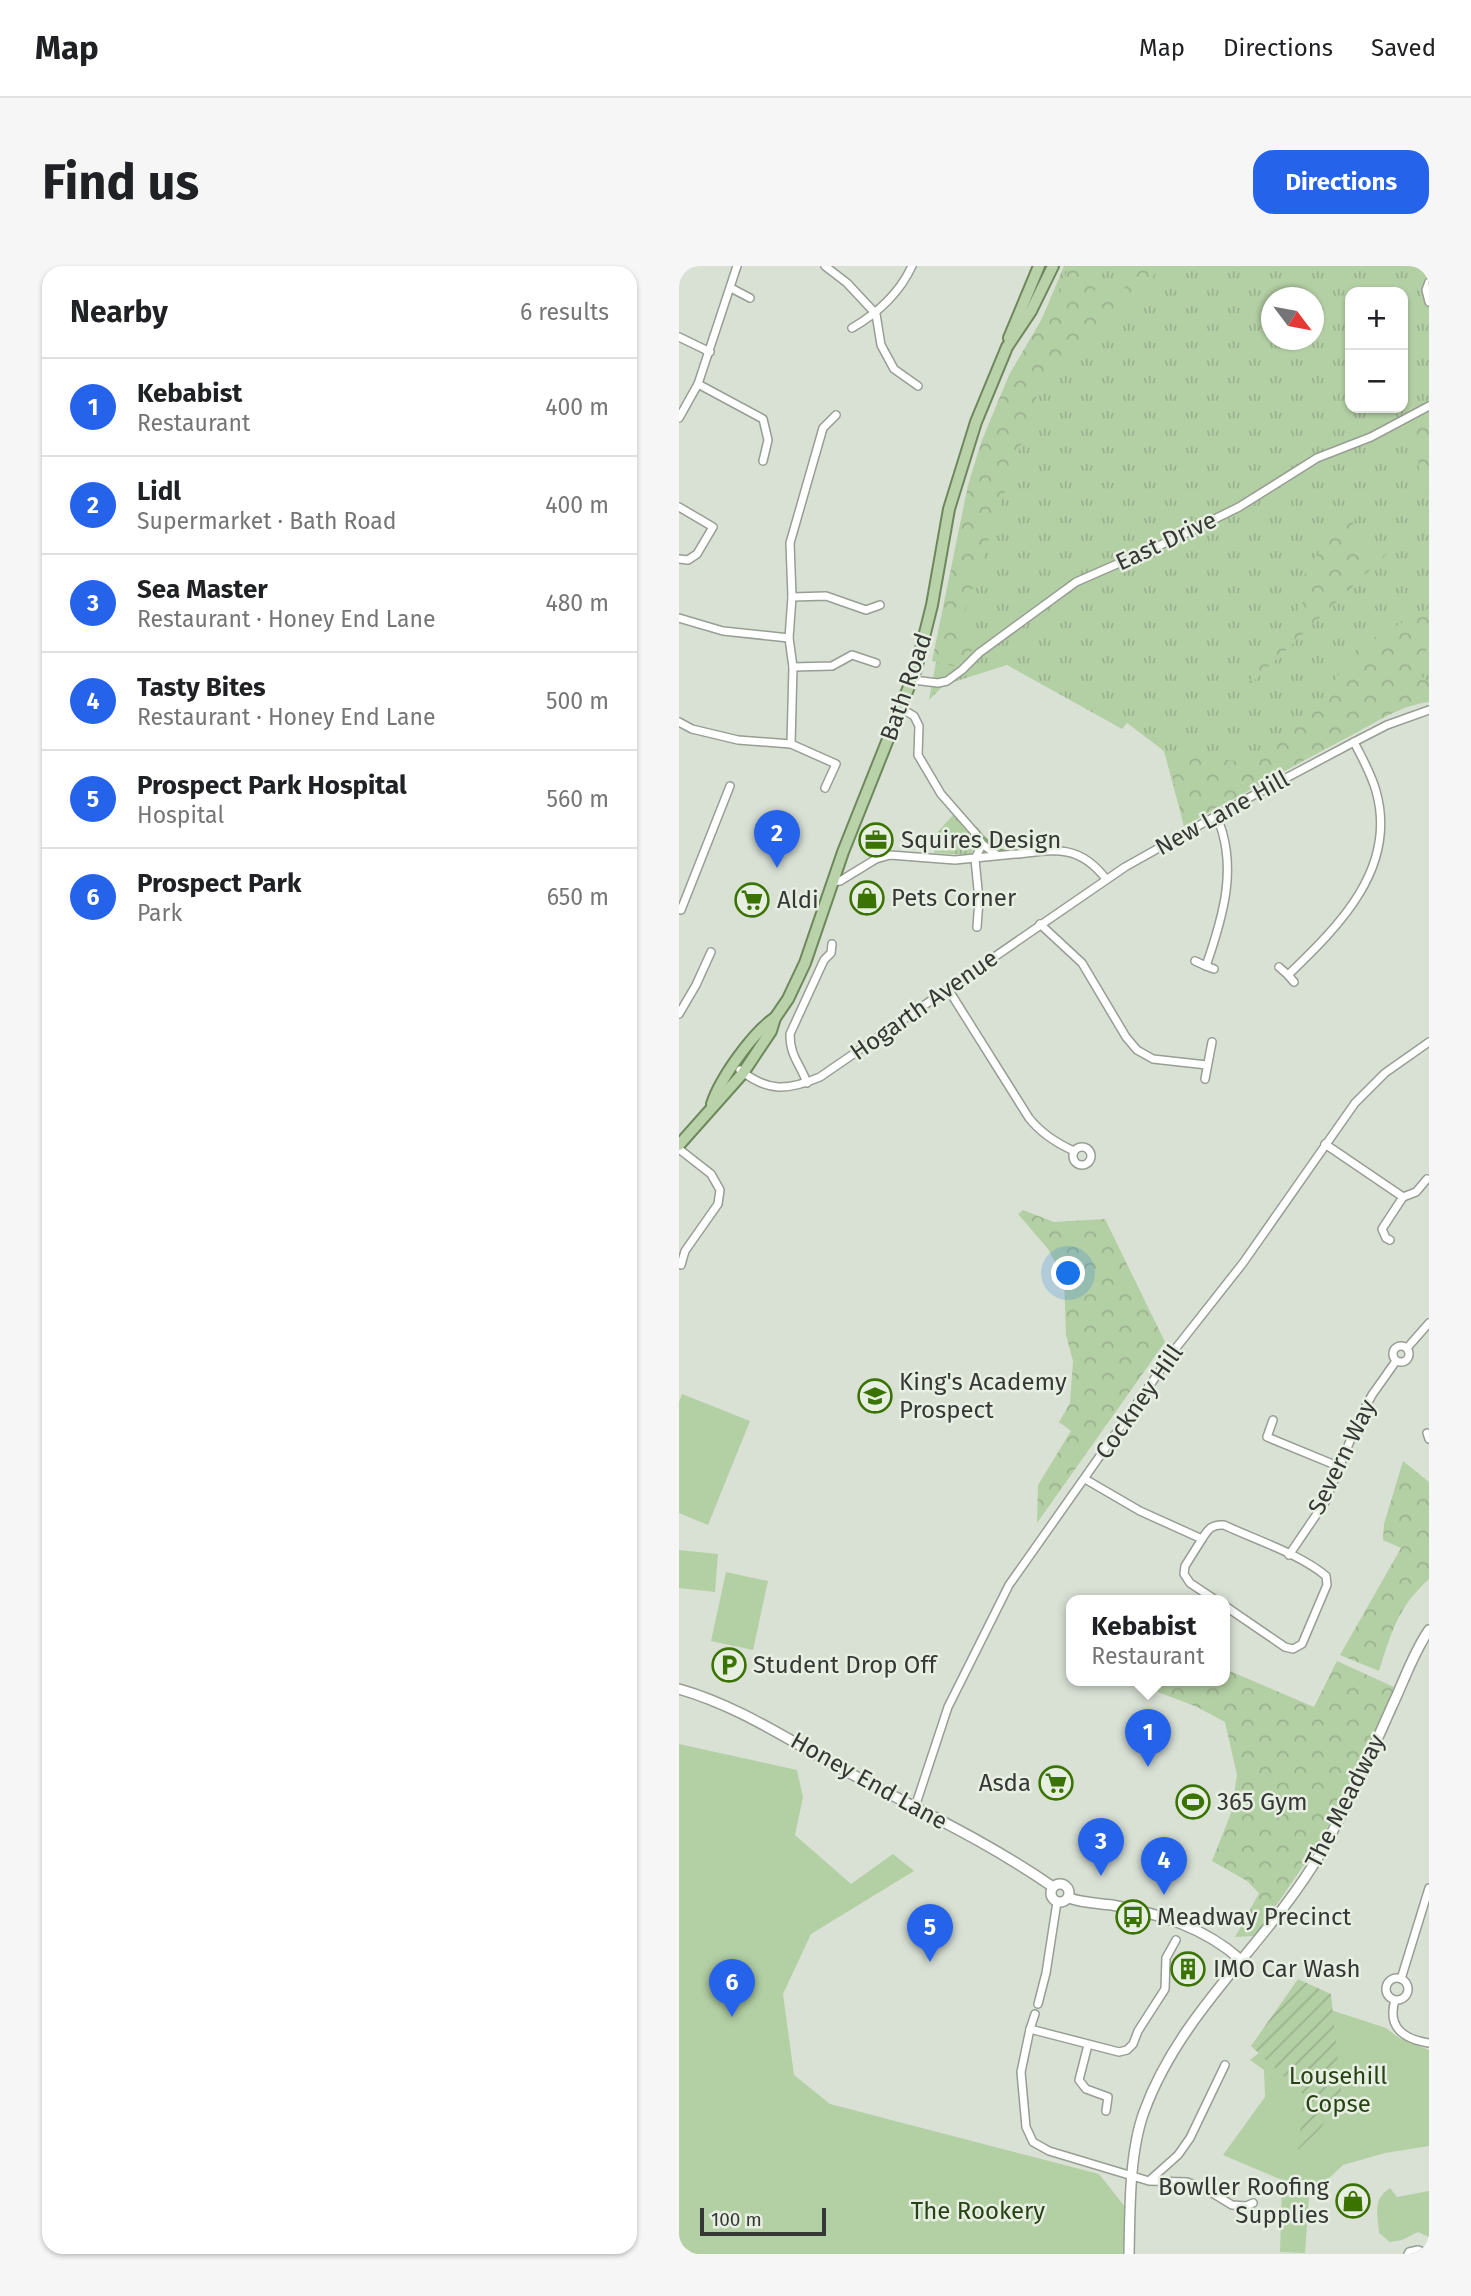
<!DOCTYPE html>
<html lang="en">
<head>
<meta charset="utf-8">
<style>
  :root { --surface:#fff; --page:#f6f6f6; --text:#202124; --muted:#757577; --line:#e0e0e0; --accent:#2563eb }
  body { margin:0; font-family:"Fira Sans",sans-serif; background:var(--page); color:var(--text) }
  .controls { position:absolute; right:21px; top:21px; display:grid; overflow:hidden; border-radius:14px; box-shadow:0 2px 5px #0004 }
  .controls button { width:63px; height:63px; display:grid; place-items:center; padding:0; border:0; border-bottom:2px solid var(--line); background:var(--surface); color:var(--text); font:35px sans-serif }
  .compass { position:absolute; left:582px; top:21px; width:63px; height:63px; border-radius:50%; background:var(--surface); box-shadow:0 2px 5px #0004; rotate:122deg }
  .scale { position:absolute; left:21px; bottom:18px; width:126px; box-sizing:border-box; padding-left:7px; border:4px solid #353834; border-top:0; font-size:19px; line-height:24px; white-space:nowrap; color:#353834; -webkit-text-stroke:5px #e7efe2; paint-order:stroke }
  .you { position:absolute; left:390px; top:1008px; width:24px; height:24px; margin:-18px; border:5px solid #fff; border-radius:50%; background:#1a73e8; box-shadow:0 0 0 10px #1a73e833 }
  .badge { display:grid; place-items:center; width:46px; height:46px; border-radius:50%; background:var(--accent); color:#fff; font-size:23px; font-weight:700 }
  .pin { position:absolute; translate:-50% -58px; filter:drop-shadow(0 2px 4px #0008) }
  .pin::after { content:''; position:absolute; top:37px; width:24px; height:21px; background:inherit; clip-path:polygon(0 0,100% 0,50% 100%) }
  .popup { position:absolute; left:387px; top:1329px; width:164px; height:91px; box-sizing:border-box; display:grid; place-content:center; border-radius:14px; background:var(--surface); filter:drop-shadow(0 2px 5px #0005); font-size:23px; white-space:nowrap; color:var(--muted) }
  .popup b { font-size:26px; color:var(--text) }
  .popup::after { content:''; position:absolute; left:50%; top:100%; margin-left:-14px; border:14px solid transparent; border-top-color:var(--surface) }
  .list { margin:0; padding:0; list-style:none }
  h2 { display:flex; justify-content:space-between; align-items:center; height:91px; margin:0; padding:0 28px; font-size:30px }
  h2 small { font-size:23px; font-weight:400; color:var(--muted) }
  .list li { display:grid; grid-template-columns:46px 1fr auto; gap:21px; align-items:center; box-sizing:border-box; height:98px; padding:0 28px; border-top:2px solid var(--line) }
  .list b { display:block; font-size:26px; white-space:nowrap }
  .list p { margin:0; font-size:23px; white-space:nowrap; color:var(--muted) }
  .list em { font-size:23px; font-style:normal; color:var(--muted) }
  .map { position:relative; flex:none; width:750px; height:1988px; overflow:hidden; border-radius:21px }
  header { display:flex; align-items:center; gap:42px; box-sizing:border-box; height:98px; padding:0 35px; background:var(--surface); border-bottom:2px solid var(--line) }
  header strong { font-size:33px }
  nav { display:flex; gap:38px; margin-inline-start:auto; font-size:24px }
  .intro { display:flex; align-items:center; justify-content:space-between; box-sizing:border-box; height:168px; padding:0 42px }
  h1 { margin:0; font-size:49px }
  .button { padding:18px 32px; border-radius:21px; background:var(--accent); color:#fff; font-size:24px; font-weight:700 }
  main { display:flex; gap:42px; padding:0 42px }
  aside { flex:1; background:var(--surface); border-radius:21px; box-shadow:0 2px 5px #0004 }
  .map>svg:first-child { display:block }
  .grass { fill:url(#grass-tufts); fill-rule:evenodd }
  .forest { fill:url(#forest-crowns) }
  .park { fill:#b3cfa4 }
  .garden { fill:url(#garden-furrows) }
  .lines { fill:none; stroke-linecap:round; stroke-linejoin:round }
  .stream { stroke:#7ea865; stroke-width:2.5 }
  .minor-casing { stroke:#979e93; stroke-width:10 }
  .tertiary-casing { stroke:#979e93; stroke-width:12 }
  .primary-casing { stroke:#6d895c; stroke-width:14 }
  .minor { stroke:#fff; stroke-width:7 }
  .tertiary { stroke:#fff; stroke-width:9 }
  .primary { stroke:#b9d2aa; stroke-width:10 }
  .labels { text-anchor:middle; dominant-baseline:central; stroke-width:5; stroke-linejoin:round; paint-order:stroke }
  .street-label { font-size:24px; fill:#353834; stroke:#e7efe2 }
  .poi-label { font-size:24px; fill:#353834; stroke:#e7efe2; text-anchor:start }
  .park-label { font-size:24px; fill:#274314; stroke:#e7efe2 }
</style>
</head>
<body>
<header>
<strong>Map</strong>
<nav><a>Map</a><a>Directions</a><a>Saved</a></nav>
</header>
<div class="intro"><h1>Find us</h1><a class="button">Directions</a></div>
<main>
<aside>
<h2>Nearby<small>6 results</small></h2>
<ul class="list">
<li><span class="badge">1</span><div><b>Kebabist</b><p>Restaurant</p></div><em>400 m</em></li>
<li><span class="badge">2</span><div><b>Lidl</b><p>Supermarket · Bath Road</p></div><em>400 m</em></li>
<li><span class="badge">3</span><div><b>Sea Master</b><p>Restaurant · Honey End Lane</p></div><em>480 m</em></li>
<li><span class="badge">4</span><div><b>Tasty Bites</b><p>Restaurant · Honey End Lane</p></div><em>500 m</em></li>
<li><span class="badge">5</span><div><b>Prospect Park Hospital</b><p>Hospital</p></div><em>560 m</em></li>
<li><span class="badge">6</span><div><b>Prospect Park</b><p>Park</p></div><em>650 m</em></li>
</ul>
</aside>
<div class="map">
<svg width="750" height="1988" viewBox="0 0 750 1988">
  <defs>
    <pattern id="grass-tufts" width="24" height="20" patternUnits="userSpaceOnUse" patternTransform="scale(1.75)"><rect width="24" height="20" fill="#b3cfa4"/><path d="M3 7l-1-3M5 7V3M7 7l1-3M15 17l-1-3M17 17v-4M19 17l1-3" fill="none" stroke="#9bb28e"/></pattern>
    <pattern id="forest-crowns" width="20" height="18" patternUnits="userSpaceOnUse" patternTransform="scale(1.75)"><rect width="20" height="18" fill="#b3cfa4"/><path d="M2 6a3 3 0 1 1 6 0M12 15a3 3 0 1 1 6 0" fill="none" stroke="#9bb28e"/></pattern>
    <pattern id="garden-furrows" width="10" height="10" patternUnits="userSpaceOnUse" patternTransform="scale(1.75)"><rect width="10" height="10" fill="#b3cfa4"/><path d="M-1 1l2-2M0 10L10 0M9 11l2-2" fill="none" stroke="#9bb28e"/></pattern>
  </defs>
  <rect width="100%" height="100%" fill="#d9e1d5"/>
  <g class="grass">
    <path d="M385 0H750V433L736 434 505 560 485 485 448 457 443 463 328 399 265 419 250 434 287 234ZM671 26H724V142H671ZM592 32H634V74H592Z"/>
    <polygon points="275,548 295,574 293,589 255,587 256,569"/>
  </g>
  <g class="forest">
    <polygon points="390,0 427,0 408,42 435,33 465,0 480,0 469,20 358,130 280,362 295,382 278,401 253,395 289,219 303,174 330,109 382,20"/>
    <polygon points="750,149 750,228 742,221 735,159"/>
    <polygon points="669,241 677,250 662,288 716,280 563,426 631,325 619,319"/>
    <path d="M750 342V380L735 404 750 416V436C722 439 696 457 671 470 615 499 559 529 505 560L488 486 564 496 637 441 680 380Z"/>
    <polygon points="344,944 375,956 426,953 486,1076 358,1257 359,1219 392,1165 380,1156 391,1137 394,1095 387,1069 385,1013 369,983 339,948"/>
    <path d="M724 1195 750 1216V1313C719 1341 712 1367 700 1405L661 1389 722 1282 704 1274 705 1258Z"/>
    <polygon points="658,1395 717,1422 662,1536 638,1580 576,1670 556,1671 580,1627 568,1615 533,1595 552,1547 558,1509 546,1456 518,1441 466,1421 469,1415 546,1415 546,1403 635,1441"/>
  </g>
  <g class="park">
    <polygon points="3,1128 71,1155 29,1259 0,1247 0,1136"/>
    <polygon points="0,1284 39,1288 36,1326 0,1322"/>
    <polygon points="47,1306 89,1315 74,1384 32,1375"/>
    <polygon points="0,1478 118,1504 124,1531 116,1569 172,1618 214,1588 235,1605 132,1668 104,1728 115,1809 151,1838 420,1908 447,1942 445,1988 0,1988"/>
    <polygon points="618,1733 707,1762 720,1772 750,1784 750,1880 706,1887 664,1899 630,1931 626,1987 601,1986 603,1914 544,1889 586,1831 585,1804 571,1794 589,1780"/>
    <path d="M711 1922 718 1931 750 1925V1971L739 1966 723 1974 711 1976 700 1967C699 1947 693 1934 711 1922Z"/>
  </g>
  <polygon class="garden" points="619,1713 652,1728 662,1825 642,1862 619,1884 625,1829 572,1780"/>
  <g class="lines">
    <path class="stream" d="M297 562C305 573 314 582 328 586"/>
    <defs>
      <g id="minor">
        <polyline points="146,0 168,17 197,48 202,79 215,103 239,120"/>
        <polyline points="750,16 747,24 750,36"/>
        <polyline points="52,22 71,32"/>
        <path d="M173 62C199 47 220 28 233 0"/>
        <polyline points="0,71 31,86"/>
        <polyline points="19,118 84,153 89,174 84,195"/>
        <polyline points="0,152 19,118 58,0"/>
        <polyline points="0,241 34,261 18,288 9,294 0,293"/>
        <polyline points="113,331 147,330 187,344 201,339"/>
        <polyline points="0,352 44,365 110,372"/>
        <polyline points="114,401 153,400 173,389 197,397"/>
        <polyline points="234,414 259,417 268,415 283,404 300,387 397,316 493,274 560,241 638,192 692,171 750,140"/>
        <polyline points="223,443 235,450 240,460 239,489 262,528 297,568 303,578 318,589"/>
        <polyline points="0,456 13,463 59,474 112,478 157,498 146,522"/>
        <polyline points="112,478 114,401 110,372 113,331 111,277 144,162 157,149"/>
        <path d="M339 588C377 583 401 579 427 613"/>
        <polyline points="154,616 161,615 197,593 211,589 276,594 336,588"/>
        <polyline points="2,644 51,520"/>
        <polyline points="361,658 403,697 447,771 458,784 474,793 528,799"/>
        <polyline points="298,661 300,634 296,593 303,578"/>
        <polyline points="516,695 527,700"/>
        <polyline points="600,701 609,709"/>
        <path d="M535 703 527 700C544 651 560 599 537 549"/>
        <path d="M615 716 609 709C660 660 719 602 697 525 692 507 683 492 675 476"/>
        <path d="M269 723 350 852C362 867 377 877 395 885"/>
        <polyline points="0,748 17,719 32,686"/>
        <path d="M61 804C89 826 108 825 141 811L446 601 560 537 675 476 708 459 750 444"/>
        <polyline points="526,813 533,776"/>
        <path d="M128 817C121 797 111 791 111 768L145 694 152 687 153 678"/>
        <polyline points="646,878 724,931 737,926 748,913"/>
        <circle cx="403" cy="890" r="9"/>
        <polyline points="0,883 32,908 41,924 39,938 6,985 2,999"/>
        <polyline points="711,974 707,972 703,963 724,931"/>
        <circle cx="722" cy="1088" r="8"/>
        <polyline points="728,1082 750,1057"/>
        <polyline points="594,1154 588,1171 661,1201"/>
        <polyline points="748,1167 750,1173"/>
        <path d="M406 1213 461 1245 523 1273C529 1263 533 1258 545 1259 577 1274 621 1288 647 1310L648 1319 623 1378 614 1383 606 1381 546 1340"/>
        <polyline points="523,1273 506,1300 505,1308 511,1317 538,1335"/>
        <polyline points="610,1289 646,1236 680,1153 693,1129 717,1095"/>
        <polyline points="236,1541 269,1441 330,1319 497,1082 564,997 676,837 706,807 750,776"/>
        <circle cx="718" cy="1723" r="11"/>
        <polyline points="722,1713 750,1622"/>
        <path d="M716 1734C708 1761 724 1773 750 1777"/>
        <polyline points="359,1738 367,1707 378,1636"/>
        <polyline points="356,1748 351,1763 342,1806 347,1861 354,1876 370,1885 470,1915 508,1916 525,1922 553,1939 567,1940 574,1937"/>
        <polyline points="351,1763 440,1786 448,1784 454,1778 459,1765 486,1723 487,1692 497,1674"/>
        <polyline points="409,1779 400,1814 407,1823 429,1831 427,1845"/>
        <polyline points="471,1914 499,1889 511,1872 546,1799"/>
        <polyline points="729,1988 730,1986 739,1984 750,1988"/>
      </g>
      <g id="tertiary">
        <path d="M0 1423C60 1440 109 1474 163 1503 234 1541 308 1575 374 1621"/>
        <circle cx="381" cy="1627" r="9"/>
        <path d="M390 1632C404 1637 418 1637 433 1639 481 1648 525 1661 562 1694"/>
        <path d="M450 1988C451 1944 450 1887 465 1846 501 1746 588 1678 641 1588 668 1541 691 1490 713 1440 725 1415 734 1387 750 1364"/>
      </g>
      <g id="primary">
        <polyline points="330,72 360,0"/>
        <path d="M33 838C41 813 74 766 96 752"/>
        <polyline points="0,879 64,807 92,765 96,752 109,733 126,697 164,586 237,403 253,339 270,243 297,156 328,81 352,45 374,0"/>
      </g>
    </defs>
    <use href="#minor" class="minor-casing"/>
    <use href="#tertiary" class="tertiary-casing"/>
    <use href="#primary" class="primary-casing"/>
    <use href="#minor" class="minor"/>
    <use href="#tertiary" class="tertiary"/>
    <use href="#primary" class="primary"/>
  </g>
  <defs>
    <symbol id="office-ring" viewBox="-11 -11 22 22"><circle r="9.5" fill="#e7efe2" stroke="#3b7300" stroke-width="1.5"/><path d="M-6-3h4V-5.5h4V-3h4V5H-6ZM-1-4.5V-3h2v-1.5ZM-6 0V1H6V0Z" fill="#3b7300"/></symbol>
    <symbol id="shop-ring" viewBox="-11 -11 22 22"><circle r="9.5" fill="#e7efe2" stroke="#3b7300" stroke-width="1.5"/><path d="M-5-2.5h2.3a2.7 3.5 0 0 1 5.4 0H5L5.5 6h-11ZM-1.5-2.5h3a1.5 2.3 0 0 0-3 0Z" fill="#3b7300"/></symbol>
    <symbol id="supermarket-ring" viewBox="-11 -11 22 22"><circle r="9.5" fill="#e7efe2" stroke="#3b7300" stroke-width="1.5"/><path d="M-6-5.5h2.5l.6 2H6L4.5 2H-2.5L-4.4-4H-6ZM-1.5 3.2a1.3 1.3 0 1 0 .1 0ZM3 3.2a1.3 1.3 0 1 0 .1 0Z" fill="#3b7300"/></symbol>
    <symbol id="school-ring" viewBox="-11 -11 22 22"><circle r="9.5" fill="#e7efe2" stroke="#3b7300" stroke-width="1.5"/><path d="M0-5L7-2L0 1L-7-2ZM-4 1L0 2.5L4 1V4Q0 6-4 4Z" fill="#3b7300"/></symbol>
    <symbol id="parking-ring" viewBox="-11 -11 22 22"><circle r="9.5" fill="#e7efe2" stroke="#3b7300" stroke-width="1.5"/><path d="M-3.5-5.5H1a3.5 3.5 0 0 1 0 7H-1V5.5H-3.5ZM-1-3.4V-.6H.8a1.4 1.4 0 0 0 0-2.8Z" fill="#3b7300"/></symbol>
    <symbol id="stadium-ring" viewBox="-11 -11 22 22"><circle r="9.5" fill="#e7efe2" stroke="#3b7300" stroke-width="1.5"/><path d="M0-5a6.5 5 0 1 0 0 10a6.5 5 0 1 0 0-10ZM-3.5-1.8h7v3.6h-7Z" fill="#3b7300"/></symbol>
    <symbol id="bus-ring" viewBox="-11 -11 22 22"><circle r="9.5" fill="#e7efe2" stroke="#3b7300" stroke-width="1.5"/><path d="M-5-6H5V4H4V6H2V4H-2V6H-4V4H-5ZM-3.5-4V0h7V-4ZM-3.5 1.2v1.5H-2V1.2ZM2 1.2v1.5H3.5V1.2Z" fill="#3b7300"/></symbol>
    <symbol id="building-ring" viewBox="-11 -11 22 22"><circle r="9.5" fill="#e7efe2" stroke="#3b7300" stroke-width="1.5"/><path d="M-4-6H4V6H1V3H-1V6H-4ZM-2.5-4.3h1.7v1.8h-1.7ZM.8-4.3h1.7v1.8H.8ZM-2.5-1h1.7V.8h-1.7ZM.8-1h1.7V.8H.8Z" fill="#3b7300"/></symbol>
  </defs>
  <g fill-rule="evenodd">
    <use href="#office-ring" x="178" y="555" width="38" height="38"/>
    <use href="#shop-ring" x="169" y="613" width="38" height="38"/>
    <use href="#supermarket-ring" x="54" y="615" width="38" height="38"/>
    <use href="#school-ring" x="177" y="1111" width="38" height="38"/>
    <use href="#parking-ring" x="31" y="1380" width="38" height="38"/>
    <use href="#supermarket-ring" x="358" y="1498" width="38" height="38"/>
    <use href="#stadium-ring" x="495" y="1517" width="38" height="38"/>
    <use href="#bus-ring" x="435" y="1632" width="38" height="38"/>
    <use href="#building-ring" x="490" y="1684" width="38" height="38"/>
    <use href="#shop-ring" x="655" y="1916" width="38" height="38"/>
  </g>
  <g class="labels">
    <g class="street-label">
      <text transform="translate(487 275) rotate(-25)">East Drive</text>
      <text transform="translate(227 421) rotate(-71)">Bath Road</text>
      <text transform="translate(543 547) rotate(-29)">New Lane Hill</text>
      <text transform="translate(245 739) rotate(-35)">Hogarth Avenue</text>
      <text transform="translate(460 1136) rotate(-55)">Cockney Hill</text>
      <text transform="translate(663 1191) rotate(-64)">Severn Way</text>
      <text transform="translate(190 1515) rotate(29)">Honey End Lane</text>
      <text transform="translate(666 1535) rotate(-63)">The Meadway</text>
    </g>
    <g class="poi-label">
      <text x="222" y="574">Squires Design</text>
      <text x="212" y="632">Pets Corner</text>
      <text x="98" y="634">Aldi</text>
      <text x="220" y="1116">King's Academy<tspan x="220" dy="28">Prospect</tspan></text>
      <text x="74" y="1399">Student Drop Off</text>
      <text x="352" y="1517" text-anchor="end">Asda</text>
      <text x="538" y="1536">365 Gym</text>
      <text x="478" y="1651">Meadway Precinct</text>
      <text x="534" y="1703">IMO Car Wash</text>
      <text x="650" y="1921" text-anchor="end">Bowller Roofing<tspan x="650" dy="28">Supplies</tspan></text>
    </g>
    <g class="park-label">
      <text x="659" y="1810">Lousehill<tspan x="659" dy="28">Copse</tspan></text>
      <text x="299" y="1945">The Rookery</text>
    </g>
  </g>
</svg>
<div class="controls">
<button>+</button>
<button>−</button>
</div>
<svg class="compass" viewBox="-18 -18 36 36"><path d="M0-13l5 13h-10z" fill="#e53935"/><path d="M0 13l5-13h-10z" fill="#757577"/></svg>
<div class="scale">100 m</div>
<div class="you"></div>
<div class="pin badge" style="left:469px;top:1501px">1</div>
<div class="popup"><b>Kebabist</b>Restaurant</div>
<div class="pin badge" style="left:98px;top:602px">2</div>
<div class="pin badge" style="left:422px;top:1610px">3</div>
<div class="pin badge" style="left:485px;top:1629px">4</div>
<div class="pin badge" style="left:251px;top:1696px">5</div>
<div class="pin badge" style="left:53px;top:1751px">6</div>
</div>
</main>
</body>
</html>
